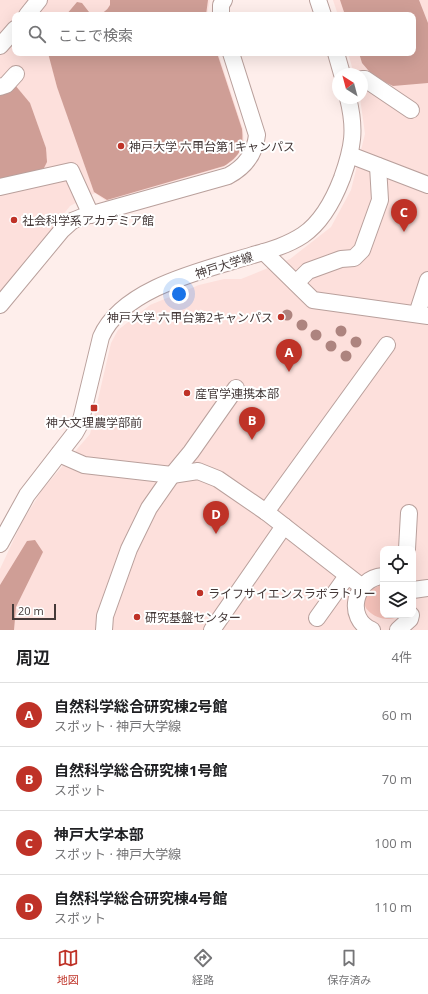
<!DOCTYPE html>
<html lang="ja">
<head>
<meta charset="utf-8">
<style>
  :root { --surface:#fff; --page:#f2f2f2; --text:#202124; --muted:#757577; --line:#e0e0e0; --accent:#bf3227 }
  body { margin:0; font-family:"Open Sans","Noto Sans JP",sans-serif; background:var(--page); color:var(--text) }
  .controls { position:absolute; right:12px; bottom:12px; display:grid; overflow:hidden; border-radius:8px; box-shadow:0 4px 16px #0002 }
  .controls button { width:36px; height:36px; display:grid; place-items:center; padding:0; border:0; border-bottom:1px solid var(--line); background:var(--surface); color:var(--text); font:20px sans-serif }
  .compass { position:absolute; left:332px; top:68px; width:36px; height:36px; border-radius:50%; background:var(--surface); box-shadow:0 4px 16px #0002; rotate:324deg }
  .scale { position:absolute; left:12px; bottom:10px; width:44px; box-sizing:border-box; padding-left:4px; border:2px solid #443938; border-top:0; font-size:11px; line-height:14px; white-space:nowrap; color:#443938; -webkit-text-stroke:3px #fff; paint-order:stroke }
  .you { position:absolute; left:179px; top:294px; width:14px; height:14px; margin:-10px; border:3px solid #fff; border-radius:50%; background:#1a73e8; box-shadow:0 0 0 6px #1a73e833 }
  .badge { display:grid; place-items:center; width:26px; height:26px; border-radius:50%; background:var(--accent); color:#fff; font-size:13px; font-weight:700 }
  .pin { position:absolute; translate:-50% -33px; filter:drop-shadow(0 1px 2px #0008) }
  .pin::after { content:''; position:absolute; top:21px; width:14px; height:12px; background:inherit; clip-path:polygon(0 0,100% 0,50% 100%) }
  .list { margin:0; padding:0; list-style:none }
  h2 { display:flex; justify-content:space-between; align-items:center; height:52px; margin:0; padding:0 16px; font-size:17px }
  h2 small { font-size:13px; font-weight:400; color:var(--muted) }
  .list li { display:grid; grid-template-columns:26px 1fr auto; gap:12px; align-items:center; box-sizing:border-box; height:64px; padding:0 16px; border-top:1px solid var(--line) }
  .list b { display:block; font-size:15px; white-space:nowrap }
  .list p { margin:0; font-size:13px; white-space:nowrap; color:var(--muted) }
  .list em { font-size:13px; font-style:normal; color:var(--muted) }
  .icon { flex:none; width:22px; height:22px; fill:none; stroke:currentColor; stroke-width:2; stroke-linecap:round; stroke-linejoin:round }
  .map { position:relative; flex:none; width:428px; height:630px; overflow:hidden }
  .search { position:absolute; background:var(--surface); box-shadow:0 4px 16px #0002; left:12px; right:12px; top:12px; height:44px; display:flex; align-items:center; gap:10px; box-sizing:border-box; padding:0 14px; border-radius:8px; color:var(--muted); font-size:15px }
  .sheet { height:308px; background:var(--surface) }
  nav { display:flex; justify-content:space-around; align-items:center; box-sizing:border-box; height:56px; border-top:1px solid var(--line); background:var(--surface); font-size:11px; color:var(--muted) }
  nav a { display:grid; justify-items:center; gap:2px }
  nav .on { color:var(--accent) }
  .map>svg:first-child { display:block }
  .built { fill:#fde0dc; fill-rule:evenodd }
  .green { fill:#f3c0b8 }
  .forest { fill:#cf9e96 }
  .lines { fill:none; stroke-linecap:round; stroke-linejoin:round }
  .minor-casing { stroke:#b9a09c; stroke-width:18 }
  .minor { stroke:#fff; stroke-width:16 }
  .tree { fill:#ad847f }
  .poi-dot { fill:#bf3227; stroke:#fff; stroke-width:1.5 }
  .labels { text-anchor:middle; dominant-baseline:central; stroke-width:4; stroke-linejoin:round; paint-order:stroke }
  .poi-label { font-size:12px; fill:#443938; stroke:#fff; text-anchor:start }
  .street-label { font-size:12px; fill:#443938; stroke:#fff }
</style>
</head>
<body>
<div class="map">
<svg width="428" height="630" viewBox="0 0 428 630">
  <rect width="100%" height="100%" fill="#feeeeb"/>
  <g class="built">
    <polygon points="0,0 210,0 207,15 15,15 15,53 218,53 243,129 244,142 241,151 234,160 224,167 106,201 95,193 70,206 0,293"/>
    <path d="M333 0H428V630H0V569L21 524 42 490 90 434 111 343 118 330 150 305 199 285 224 279H241L290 259 331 227 351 190 365 134 360 98H362V74H354L348 53H413V15H338ZM383 549H413V615H383Z"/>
  </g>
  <path class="green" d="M381 585H383V615H401C382 630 341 600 381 585Z"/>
  <g class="forest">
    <path d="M110 0H208L206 15H66L77 2 82 3 89 12C99 15 105 14 110 5Z"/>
    <polygon points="340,0 419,0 428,23 428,83 393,86 374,77 362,63 359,53 413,53 413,15 345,15"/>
    <path d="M48 53H217L242 129C244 148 240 156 224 166L107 200 94 192 57 87Z"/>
    <polygon points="15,85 30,103 46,148 47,162 44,168 38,171 0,179 0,94"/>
    <polygon points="35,540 43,552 16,607 14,630 0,630 0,585 27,541"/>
  </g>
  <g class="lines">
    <defs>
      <g id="minor">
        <polyline points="318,0 323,15"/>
        <polyline points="27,15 39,0"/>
        <polyline points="221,15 221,5 224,0"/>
        <polyline points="0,46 15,29"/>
        <polyline points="336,53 342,74"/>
        <polyline points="362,79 365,79 411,110"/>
        <polyline points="0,87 6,85 16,74"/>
        <polyline points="350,155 428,185"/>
        <polyline points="0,187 71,171 91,215"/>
        <polyline points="264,252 313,300 428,316"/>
        <polyline points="296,283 308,271 341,259 354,258 362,250 380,200 378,166"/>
        <path d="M0 305 62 230 72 221 82 217 228 176C245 167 255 154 257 135L231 53"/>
        <polyline points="417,314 428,280"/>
        <polyline points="59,454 84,465 172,475 198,471 218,479 266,512 361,586"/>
        <polyline points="266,512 387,345"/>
        <path d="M0 544 27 495 75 433 80 424 101 337C123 287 205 270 253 255 271 250 288 245 303 235 322 222 334 199 342 178 353 147 356 130 348 98"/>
        <polyline points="407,549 409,513"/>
        <polyline points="413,590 428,588"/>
        <polyline points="317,618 347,576"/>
        <polyline points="104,630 105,616 129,549 149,508 172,475 191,452 236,388"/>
        <polyline points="212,630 284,526"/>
        <path d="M372 630C345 619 354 578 383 576"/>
        <polyline points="398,630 410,619 411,615"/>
      </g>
    </defs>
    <use href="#minor" class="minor-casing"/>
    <use href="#minor" class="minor"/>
  </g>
  <g class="tree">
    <circle cx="287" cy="315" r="5.5"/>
    <circle cx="302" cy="325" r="5.5"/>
    <circle cx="341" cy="331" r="5.5"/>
    <circle cx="316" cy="335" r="5.5"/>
    <circle cx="356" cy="342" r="5.5"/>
    <circle cx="331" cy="346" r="5.5"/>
    <circle cx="346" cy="356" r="5.5"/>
  </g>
  <g class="poi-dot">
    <circle cx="121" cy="146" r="4"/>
    <circle cx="14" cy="220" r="4"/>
    <circle cx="281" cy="317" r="4"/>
    <circle cx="187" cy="393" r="4"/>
    <rect x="90" y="404" width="8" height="8" rx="2"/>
    <circle cx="200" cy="593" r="4"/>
    <circle cx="137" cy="617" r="4"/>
  </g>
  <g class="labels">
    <g class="poi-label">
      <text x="129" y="146">神戸大学 六甲台第1キャンパス</text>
      <text x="22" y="220">社会科学系アカデミア館</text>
      <text x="273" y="317" text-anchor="end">神戸大学 六甲台第2キャンパス</text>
      <text x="195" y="393">産官学連携本部</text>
      <text x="94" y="422" text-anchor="middle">神大文理農学部前</text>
      <text x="208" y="593">ライフサイエンスラボラトリー</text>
      <text x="145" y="617">研究基盤センター</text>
    </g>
    <g class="street-label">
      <text transform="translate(224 265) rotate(-18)">神戸大学線</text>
    </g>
  </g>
</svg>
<div class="controls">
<button><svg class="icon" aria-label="locate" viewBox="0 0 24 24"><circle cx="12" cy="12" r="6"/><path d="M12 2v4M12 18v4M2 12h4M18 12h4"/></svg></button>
<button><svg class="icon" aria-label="layers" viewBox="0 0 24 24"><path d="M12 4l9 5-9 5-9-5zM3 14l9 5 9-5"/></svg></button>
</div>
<svg class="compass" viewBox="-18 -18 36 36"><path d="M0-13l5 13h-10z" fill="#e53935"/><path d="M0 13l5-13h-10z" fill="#757577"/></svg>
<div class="scale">20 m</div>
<div class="you"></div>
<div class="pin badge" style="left:289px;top:372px">A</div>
<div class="pin badge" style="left:252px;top:440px">B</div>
<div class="pin badge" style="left:404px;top:232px">C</div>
<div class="pin badge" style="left:216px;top:534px">D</div>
<div class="search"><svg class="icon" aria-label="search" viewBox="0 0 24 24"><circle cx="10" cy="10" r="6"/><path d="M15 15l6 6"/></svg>ここで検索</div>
</div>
<section class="sheet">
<h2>周辺<small>4件</small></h2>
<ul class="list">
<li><span class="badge">A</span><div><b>自然科学総合研究棟2号館</b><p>スポット · 神戸大学線</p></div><em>60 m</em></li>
<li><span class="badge">B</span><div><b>自然科学総合研究棟1号館</b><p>スポット</p></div><em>70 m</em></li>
<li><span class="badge">C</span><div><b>神戸大学本部</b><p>スポット · 神戸大学線</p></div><em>100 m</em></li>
<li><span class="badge">D</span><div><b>自然科学総合研究棟4号館</b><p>スポット</p></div><em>110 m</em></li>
</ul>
</section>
<nav>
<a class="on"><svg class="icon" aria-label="map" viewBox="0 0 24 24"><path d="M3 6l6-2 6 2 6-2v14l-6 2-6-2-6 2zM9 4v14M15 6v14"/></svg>地図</a>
<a><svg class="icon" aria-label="directions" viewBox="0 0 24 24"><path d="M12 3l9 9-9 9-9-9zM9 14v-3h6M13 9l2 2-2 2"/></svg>経路</a>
<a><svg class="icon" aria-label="saved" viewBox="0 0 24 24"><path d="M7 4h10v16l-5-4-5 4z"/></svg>保存済み</a>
</nav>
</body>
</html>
